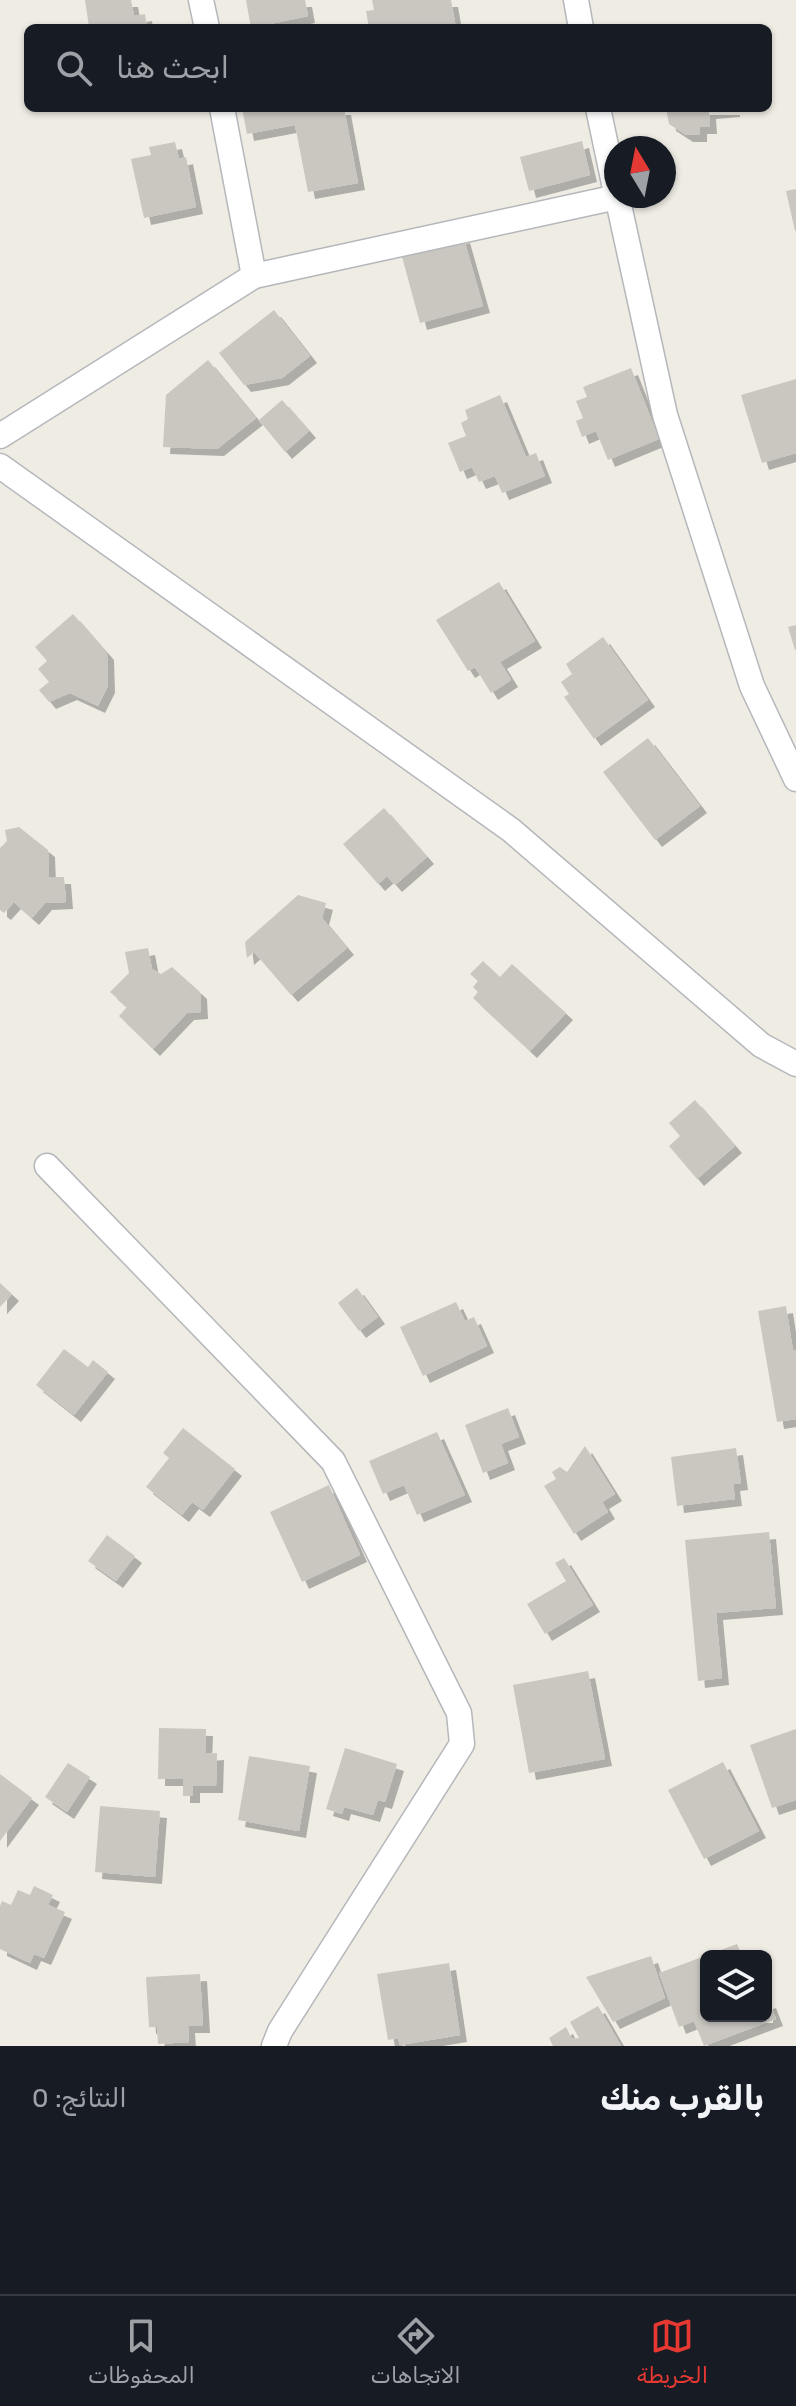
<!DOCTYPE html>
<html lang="ar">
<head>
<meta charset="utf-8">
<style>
  :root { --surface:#171b24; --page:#20242c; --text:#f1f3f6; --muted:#9ea1a6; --line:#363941; --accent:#e73932 }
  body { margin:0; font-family:Rubik,"Noto Sans Arabic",sans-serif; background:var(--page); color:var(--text); direction:rtl }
  .controls { position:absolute; right:24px; bottom:24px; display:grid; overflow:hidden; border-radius:12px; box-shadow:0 2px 6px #0004 }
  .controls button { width:72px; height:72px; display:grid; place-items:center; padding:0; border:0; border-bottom:2px solid var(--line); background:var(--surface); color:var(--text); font:40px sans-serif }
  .compass { position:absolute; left:604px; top:136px; width:72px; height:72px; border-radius:50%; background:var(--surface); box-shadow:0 2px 6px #0004; rotate:350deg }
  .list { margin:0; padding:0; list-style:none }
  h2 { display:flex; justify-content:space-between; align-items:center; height:104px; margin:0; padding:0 32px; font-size:34px }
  h2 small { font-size:26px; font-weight:400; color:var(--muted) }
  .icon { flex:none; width:44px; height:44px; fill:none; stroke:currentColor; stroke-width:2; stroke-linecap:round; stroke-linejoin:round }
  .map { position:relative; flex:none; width:796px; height:2046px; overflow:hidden; direction:ltr }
  .search { position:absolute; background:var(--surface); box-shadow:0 2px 6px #0004; left:24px; right:24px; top:24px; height:88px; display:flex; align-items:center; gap:20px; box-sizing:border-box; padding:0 28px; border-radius:12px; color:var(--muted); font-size:30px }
  .sheet { height:248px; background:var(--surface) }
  nav { display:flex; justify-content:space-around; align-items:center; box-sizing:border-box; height:112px; border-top:2px solid var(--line); background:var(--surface); font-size:22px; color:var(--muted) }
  nav a { display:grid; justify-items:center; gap:4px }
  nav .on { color:var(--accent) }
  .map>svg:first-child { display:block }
  .building { fill:#cac7c1; filter:url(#shadow) }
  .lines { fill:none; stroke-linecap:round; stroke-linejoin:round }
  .street-casing { stroke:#b5b7bb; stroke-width:27 }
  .street { stroke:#fff; stroke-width:24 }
</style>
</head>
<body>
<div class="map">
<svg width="796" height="2046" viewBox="0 0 796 2046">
  <defs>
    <filter id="shadow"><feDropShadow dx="7" dy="7" stdDeviation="0" flood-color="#0004"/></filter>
  </defs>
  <rect width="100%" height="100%" fill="#efece4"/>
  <g class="building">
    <polygon points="85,0 131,0 134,16 145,14 147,28 89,27"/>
    <polygon points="246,0 305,0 308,16 251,28"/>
    <polygon points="372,0 451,0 456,28 369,28 366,11 374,10"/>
    <polygon points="242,108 344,108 358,183 308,192 295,125 247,134"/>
    <polygon points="666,108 733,108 733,110 709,112 710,127 700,127 700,135 686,135 669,124"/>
    <polygon points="582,141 590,175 529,191 520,157"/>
    <polygon points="175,142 179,159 186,157 196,207 144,218 131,159 151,155 149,147"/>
    <polygon points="796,189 796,231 795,231 786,191"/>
    <polygon points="463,236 483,306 420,323 401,253"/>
    <polygon points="274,310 310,356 282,378 244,385 219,353"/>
    <polygon points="208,360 256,418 217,449 163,447 166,395"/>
    <polygon points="631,368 659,439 608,460 596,431 582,437 576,421 583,418 576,401 587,397 583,387"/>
    <polygon points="796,379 796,453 762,463 741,395"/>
    <polygon points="500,395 526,457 536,453 545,476 502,493 495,476 479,482 472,467 460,472 448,443 466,436 461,423 468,419 465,410"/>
    <polygon points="282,400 309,431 285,452 259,420"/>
    <polygon points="499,582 535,641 500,662 511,680 491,693 475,667 468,671 436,620"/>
    <polygon points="73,614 107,653 108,686 98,706 70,693 49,702 39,690 49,682 38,669 47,661 35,647"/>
    <polygon points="796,625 796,650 795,650 788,627"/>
    <polygon points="603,637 648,700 594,739 564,697 569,694 561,682 572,674 566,664"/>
    <polygon points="648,738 700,806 655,840 603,772"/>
    <polygon points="384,808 427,857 395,885 387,876 378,884 343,844"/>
    <polygon points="19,827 48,850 49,877 64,877 66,902 45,903 32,918 14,902 4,913 0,910 0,848 7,841 5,830"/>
    <polygon points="298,895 326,903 322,918 347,948 291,995 254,952 247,958 245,942"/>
    <polygon points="148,948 152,969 161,974 172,967 200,992 201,1012 187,1013 153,1049 119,1016 127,1007 110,992 129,973 125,952"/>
    <polygon points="483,961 500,977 512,964 566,1013 530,1051 473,998 478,992 473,987 478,981 470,974"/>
    <polygon points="695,1100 735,1146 697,1179 669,1146 680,1136 669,1123"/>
    <polygon points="0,1283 12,1294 0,1307"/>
    <polygon points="357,1288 378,1317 359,1331 338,1303"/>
    <polygon points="456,1302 465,1321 474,1317 487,1346 423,1376 400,1327"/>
    <polygon points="786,1306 793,1351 796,1350 796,1419 777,1422 758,1311"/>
    <polygon points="64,1349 88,1367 93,1360 108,1372 74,1415 36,1385"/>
    <polygon points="508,1408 519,1437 501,1444 508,1463 483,1473 465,1425"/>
    <polygon points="183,1428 235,1469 203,1510 192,1502 182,1515 146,1487 169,1458 163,1453"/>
    <polygon points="437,1432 465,1495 417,1515 404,1485 383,1494 369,1461"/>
    <polygon points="585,1446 615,1494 602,1502 608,1512 574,1534 544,1486 556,1479 552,1472 560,1467 567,1472"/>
    <polygon points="736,1448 741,1483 733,1484 735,1499 677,1506 671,1457"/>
    <polygon points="329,1485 360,1555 302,1582 270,1512"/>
    <polygon points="769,1532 776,1608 716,1613 722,1678 698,1681 685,1540"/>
    <polygon points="107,1535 135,1556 116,1581 88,1561"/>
    <polygon points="564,1558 593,1605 545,1634 527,1604 566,1581 555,1563"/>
    <polygon points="588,1671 605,1759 529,1773 513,1685"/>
    <polygon points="159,1728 206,1729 205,1754 217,1753 216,1786 193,1786 193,1796 183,1796 183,1779 158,1779"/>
    <polygon points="796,1729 796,1800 772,1808 750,1745"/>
    <polygon points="345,1748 397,1764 385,1802 378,1800 373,1815 344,1807 342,1814 326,1809"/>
    <polygon points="249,1756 310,1766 299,1831 238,1820"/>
    <polygon points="723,1762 759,1831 704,1859 668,1790"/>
    <polygon points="68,1763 90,1777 67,1812 45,1797"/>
    <polygon points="0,1774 32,1798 0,1841"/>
    <polygon points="100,1806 160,1811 155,1877 95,1872"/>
    <polygon points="34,1886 53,1895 48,1905 65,1912 44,1958 34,1954 30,1963 0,1949 0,1906 2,1901 11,1905 18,1890 30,1895"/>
    <polygon points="737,1944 742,1956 706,1956 706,2016 766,2016 766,2002 769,2001 776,2019 704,2046 694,2021 679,2027 659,1973"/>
    <polygon points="651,1956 665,1998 613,2022 586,1977"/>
    <polygon points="449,1963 460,2035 400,2045 398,2038 388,2040 377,1974"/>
    <polygon points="200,1974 203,2026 188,2026 189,2042 158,2044 157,2027 149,2027 146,1977"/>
    <polygon points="598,2006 621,2046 553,2046 549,2038 566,2027 572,2039 579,2038 570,2022"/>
  </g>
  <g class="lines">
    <defs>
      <g id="street">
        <polyline points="201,0 207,28"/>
        <polyline points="576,0 581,28"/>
        <polyline points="598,108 616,193"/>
        <polyline points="617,196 665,415 752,686 796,779"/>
        <polyline points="254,276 617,197"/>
        <polyline points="0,436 254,276 222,108"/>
        <polyline points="0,466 511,830 761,1045 796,1064"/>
        <polyline points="47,1166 333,1461 459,1713 462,1744 280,2031 274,2046"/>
      </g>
    </defs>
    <use href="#street" class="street-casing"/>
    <use href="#street" class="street"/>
  </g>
</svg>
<div class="controls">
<button><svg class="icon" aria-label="layers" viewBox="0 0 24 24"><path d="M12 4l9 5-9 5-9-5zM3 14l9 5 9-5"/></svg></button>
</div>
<svg class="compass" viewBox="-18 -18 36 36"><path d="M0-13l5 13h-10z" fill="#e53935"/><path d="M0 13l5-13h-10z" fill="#9ea1a6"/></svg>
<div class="search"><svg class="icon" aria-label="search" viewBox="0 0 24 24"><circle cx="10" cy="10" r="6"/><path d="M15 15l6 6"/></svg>ابحث هنا</div>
</div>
<section class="sheet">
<h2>بالقرب منك<small>النتائج: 0</small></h2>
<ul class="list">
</ul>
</section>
<nav>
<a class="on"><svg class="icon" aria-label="map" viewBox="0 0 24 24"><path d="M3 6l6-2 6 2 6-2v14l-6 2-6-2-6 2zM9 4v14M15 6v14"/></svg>الخريطة</a>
<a><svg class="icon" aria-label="directions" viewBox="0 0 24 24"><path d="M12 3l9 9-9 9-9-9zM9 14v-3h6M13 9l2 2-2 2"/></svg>الاتجاهات</a>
<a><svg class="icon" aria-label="saved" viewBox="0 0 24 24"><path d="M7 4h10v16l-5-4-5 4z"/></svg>المحفوظات</a>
</nav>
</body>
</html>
